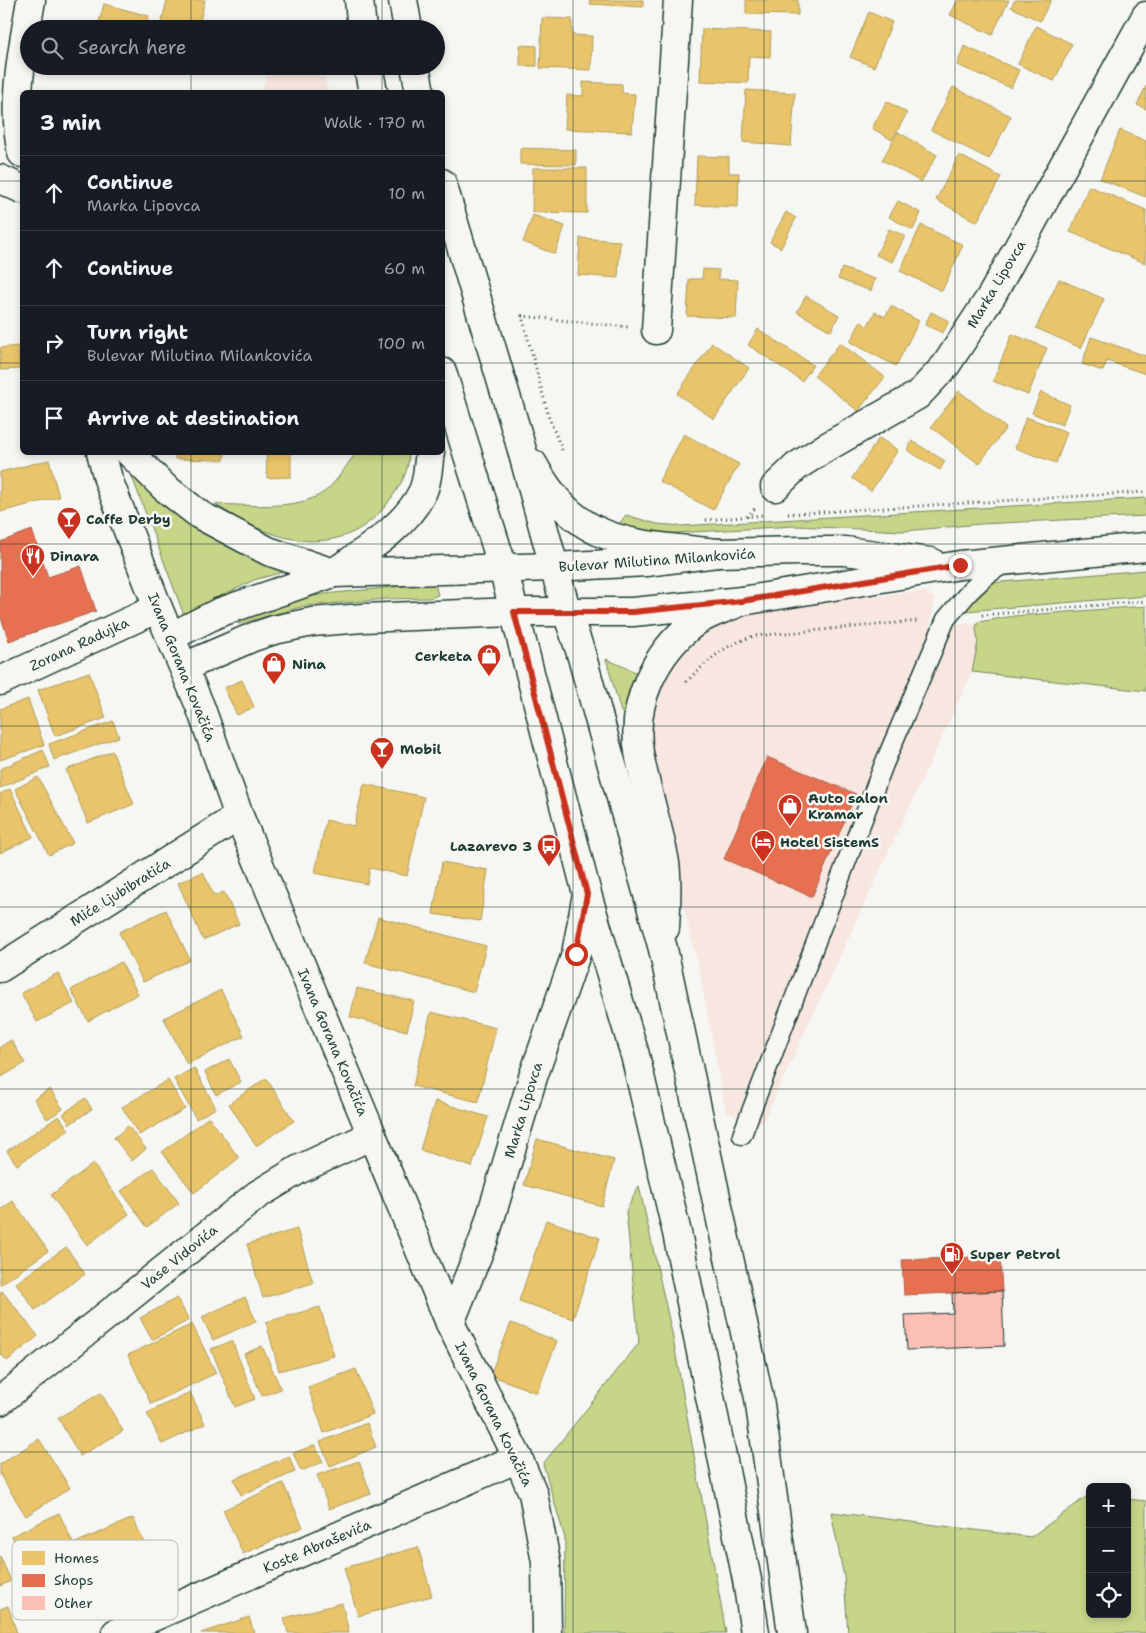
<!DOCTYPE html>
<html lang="en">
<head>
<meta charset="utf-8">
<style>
  :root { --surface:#171b24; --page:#242831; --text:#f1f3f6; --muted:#9ea1a6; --line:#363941 }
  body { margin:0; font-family:"Shantell Sans",sans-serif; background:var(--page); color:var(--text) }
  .controls { position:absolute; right:15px; bottom:15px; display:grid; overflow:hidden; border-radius:8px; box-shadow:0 2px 8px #0003 }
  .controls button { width:45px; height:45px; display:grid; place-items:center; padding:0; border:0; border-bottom:1px solid var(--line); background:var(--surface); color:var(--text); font:25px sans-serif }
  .stop { position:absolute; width:15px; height:15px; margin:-11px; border:4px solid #c8321e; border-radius:50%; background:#fff }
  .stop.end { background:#c8321e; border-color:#fff; box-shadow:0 1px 5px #0008 }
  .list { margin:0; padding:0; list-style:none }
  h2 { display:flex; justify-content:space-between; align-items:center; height:65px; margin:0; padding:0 20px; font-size:21px }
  h2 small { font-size:16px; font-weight:400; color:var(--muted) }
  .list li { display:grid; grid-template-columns:32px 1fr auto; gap:15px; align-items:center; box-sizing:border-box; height:75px; padding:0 20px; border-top:1px solid var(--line) }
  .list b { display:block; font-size:19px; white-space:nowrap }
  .list p { margin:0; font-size:16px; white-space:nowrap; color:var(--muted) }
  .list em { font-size:16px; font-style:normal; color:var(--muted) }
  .icon { flex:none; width:28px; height:28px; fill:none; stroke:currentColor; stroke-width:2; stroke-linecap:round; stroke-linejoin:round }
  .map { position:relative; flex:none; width:1146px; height:1633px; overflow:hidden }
  .search { position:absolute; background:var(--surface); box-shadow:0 2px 8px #0003; left:20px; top:20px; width:425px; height:55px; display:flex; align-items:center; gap:12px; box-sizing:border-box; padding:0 18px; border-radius:28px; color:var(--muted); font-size:19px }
  .panel { position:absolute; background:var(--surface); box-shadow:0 2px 8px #0003; left:20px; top:90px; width:425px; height:365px; border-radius:8px }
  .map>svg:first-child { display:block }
  .built { fill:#f8e6e0 }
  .green { fill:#c7d589; stroke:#73895e }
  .homes { fill:#e9c46a; stroke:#ac9c5a }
  .shops { fill:#e76f51; stroke:#ab6048 }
  .building { fill:#fbbfb6; stroke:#1f3d34 }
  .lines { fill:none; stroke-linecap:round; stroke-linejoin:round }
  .service-casing { stroke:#1f3d34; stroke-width:21 }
  .minor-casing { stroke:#1f3d34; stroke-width:31 }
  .tertiary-casing { stroke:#1f3d34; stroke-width:31 }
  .primary-casing { stroke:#1f3d34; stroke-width:31 }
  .path { stroke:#1f3d34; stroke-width:3; stroke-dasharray:1 4; stroke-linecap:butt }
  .service { stroke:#f6f6f2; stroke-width:18 }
  .minor { stroke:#f6f6f2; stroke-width:28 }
  .tertiary { stroke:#f6f6f2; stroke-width:28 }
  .primary { stroke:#f6f6f2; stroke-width:28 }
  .route { stroke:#c8321e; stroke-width:6 }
  .grid { fill:none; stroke:#1f3d34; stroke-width:1; stroke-opacity:0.55 }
  .labels { text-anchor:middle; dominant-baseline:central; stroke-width:5; stroke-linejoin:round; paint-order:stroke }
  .street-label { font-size:14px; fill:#1f3d34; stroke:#f6f6f2 }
  .poi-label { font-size:14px; font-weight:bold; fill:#1f3d34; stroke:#f6f6f2; text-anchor:start }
  .key { fill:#f6f6f2; stroke:#b6beb9; stroke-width:1 }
  .key-label { font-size:14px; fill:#1f3d34 }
</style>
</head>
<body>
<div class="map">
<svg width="1146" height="1633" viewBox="0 0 1146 1633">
  <rect width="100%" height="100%" fill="#f6f6f2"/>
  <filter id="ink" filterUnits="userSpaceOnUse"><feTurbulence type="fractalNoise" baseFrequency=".02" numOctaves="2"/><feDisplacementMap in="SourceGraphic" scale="10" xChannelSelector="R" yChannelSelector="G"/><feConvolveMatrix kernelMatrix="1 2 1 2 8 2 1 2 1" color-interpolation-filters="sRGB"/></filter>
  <g filter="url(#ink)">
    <g class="built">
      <polygon points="269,66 323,66 328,92 262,92"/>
      <polygon points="926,591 935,599 930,627 978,622 976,628 978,642 972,672 762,1124 726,1112 700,975 649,760 649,730 662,688 675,663 703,634 736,614 813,601"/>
    </g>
    <g class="green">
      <path d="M356 453H409C409 474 399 487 387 504 340 564 268 541 215 504 248 505 306 512 330 487 340 477 347 464 356 453Z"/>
      <polygon points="131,466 286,567 283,572 254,580 184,615 132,477"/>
      <polygon points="1146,498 1146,516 980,524 904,531 795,526 660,534 619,524 626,515 657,524 681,526"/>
      <polygon points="1146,570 1146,596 966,611 970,601 990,583"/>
      <polygon points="423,584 435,584 438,595 430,598 387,599 304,606 238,624 237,617 292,600 325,594"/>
      <polygon points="1146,606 1146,691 972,672 978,642 976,628 978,622 1014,616"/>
      <polygon points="606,659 640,674 626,716 621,712"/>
      <polygon points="639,1186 672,1333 726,1633 564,1633 565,1538 543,1464 639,1343 626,1211"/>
      <polygon points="1090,1494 1090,1614 1127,1614 1127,1499 1146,1501 1146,1633 848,1633 844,1577 831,1512 1031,1537"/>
    </g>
    <g class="homes">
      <polygon points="167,0 205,0 198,29 160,29"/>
      <polygon points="590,0 643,0 643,7 590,4"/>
      <polygon points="746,0 798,0 798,15 746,14"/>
      <polygon points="958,0 1009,0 992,35 950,15"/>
      <polygon points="1015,0 1051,0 1040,21 1011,7"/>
      <polygon points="104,4 149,16 145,29 97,29"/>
      <polygon points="869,12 892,22 874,67 850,57"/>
      <polygon points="542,18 572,19 572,35 592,36 591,70 540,68"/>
      <polygon points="1036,26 1072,44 1054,81 1018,64"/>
      <polygon points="702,29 771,32 770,57 749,56 748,83 700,81"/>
      <polygon points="520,45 537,46 537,66 520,66"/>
      <polygon points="964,46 1019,70 1011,88 957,65"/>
      <polygon points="583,82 622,84 622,93 635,94 632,132 565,129 567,95 583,96"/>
      <polygon points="1146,86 1146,109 1137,105"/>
      <polygon points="953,87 1011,116 989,159 931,130"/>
      <polygon points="746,90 795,93 791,146 743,142"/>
      <polygon points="887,101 907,113 892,140 872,128"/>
      <polygon points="1120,130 1146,141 1146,197 1100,179"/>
      <polygon points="898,132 937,155 921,182 882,160"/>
      <polygon points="520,148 576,150 576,165 520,164"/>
      <polygon points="959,155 1001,177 977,222 936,200"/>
      <polygon points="697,156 729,157 729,173 739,173 738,207 695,205"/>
      <polygon points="533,168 587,168 587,213 532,212"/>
      <polygon points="1089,186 1146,210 1145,263 1070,232"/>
      <polygon points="898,201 921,213 913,230 889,217"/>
      <polygon points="786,212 796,218 781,248 770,242"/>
      <polygon points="533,215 565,226 555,254 523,242"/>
      <polygon points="921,225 963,245 942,291 900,271"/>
      <polygon points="889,229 905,236 892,262 876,255"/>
      <polygon points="580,238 620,241 618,278 578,275"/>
      <polygon points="842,268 875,279 871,291 838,279"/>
      <polygon points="703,269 719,270 718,279 738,280 736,318 687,316 689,279 702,279"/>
      <polygon points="1059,279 1104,299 1081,348 1036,328"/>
      <polygon points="806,296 839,315 831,331 797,312"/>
      <polygon points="891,306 919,321 896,366 850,342 861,321 867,327 875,312 885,317"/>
      <polygon points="931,312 949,321 943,333 925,325"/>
      <polygon points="758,329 813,365 802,381 748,345"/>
      <polygon points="1012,334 1047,348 1028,395 993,381"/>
      <polygon points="1091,337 1146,356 1146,374 1107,361 1103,371 1082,364"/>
      <polygon points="712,343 749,368 714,419 677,394"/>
      <polygon points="840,343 885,377 858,411 814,376"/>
      <polygon points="18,346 20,369 0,370 0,348"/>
      <polygon points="959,391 1006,428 979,464 931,427"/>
      <polygon points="1041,392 1070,405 1062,425 1032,413"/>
      <polygon points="1026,417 1067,432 1056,463 1015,448"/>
      <polygon points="684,434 739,464 713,510 659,481"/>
      <polygon points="879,438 898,450 871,491 852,478"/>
      <polygon points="912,441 945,461 940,470 907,450"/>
      <polygon points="175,452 225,452 224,460 175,459"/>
      <polygon points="266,452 291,452 291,477 267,478"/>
      <polygon points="49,460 59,497 0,512 0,472"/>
      <polygon points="89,672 106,718 55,736 38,690"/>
      <polygon points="242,680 254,707 237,715 224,688"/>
      <polygon points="28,699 44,745 0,760 0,709"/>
      <polygon points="113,721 119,737 54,760 49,744"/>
      <polygon points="43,750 50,767 0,788 0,769"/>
      <polygon points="112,751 134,804 88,823 66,770"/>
      <polygon points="38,777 73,843 49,855 15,789"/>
      <polygon points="364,784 424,797 407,876 370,868 367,884 315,873 326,820 354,826"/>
      <polygon points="10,789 33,837 0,853 0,794"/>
      <polygon points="442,862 488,870 480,921 433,914"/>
      <polygon points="203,872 214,896 224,892 239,924 203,940 178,883"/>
      <polygon points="166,910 190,960 143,982 119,932"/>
      <polygon points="378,917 486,946 474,992 365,963"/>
      <polygon points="121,962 138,994 88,1021 71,990"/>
      <polygon points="58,973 74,1003 37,1022 21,993"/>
      <polygon points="357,988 414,1001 407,1031 350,1017"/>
      <polygon points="221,990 244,1036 187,1064 164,1018"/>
      <polygon points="431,1012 496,1028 478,1102 413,1086"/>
      <polygon points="11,1040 25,1063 0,1078 0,1047"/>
      <polygon points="229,1059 241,1082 216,1095 205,1072"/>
      <polygon points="194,1068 216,1108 196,1119 174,1079"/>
      <polygon points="266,1078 294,1121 256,1146 229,1104"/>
      <polygon points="168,1080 185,1109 139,1135 122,1107"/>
      <polygon points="50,1089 63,1109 47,1119 34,1099"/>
      <polygon points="85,1098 92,1109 70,1124 63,1114"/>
      <polygon points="435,1101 488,1117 472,1167 420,1150"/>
      <polygon points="59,1116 69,1130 17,1165 7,1151"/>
      <polygon points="209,1117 239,1158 194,1193 162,1152"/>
      <polygon points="128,1126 146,1149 132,1161 114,1138"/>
      <polygon points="537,1139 614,1160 602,1206 524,1185"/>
      <polygon points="93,1164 129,1214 87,1245 51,1195"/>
      <polygon points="153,1168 179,1203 147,1227 121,1191"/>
      <polygon points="13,1201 48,1251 0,1285 0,1210"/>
      <polygon points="546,1220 600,1238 573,1319 519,1301"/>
      <polygon points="297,1229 313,1283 263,1298 247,1244"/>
      <polygon points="66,1247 85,1274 35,1310 16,1283"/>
      <polygon points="2,1291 38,1336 7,1361 0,1353 0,1292"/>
      <polygon points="245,1297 256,1321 213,1340 202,1317"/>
      <polygon points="177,1298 189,1320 152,1340 140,1318"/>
      <polygon points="320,1307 334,1356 279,1371 266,1322"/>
      <polygon points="511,1323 557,1341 537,1393 490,1375"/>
      <polygon points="192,1324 216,1373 151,1404 128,1355"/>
      <polygon points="232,1341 255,1399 235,1407 211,1349"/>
      <polygon points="262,1346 281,1389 262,1396 244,1354"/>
      <polygon points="356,1369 373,1414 324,1433 308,1387"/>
      <polygon points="190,1392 205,1424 162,1444 147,1413"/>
      <polygon points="101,1393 123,1431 80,1456 58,1418"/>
      <polygon points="367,1423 376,1447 330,1466 320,1442"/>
      <polygon points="39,1439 70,1488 26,1516 0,1475 0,1464"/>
      <polygon points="315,1445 323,1462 301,1471 293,1453"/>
      <polygon points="289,1456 295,1472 241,1495 234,1479"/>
      <polygon points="359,1461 371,1494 329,1509 317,1475"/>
      <polygon points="283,1483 303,1527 243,1554 223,1510"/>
      <polygon points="59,1513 73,1543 26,1565 12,1536"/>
      <polygon points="133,1518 144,1542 70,1575 59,1550"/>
      <polygon points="418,1547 432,1596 358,1616 344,1568"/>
      <polygon points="0,1556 11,1581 0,1586"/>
      <polygon points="342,1603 349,1633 288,1633 284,1618"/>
      <polygon points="8,1606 17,1633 0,1633 0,1609"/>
      <polygon points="249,1617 254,1633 201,1633"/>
    </g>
    <g class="shops">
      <polygon points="32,530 48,577 81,566 96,611 9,641 0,615 0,542"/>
      <polygon points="767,757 856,794 812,897 724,859"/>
      <polygon points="1000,1256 1002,1291 904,1295 902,1260"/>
    </g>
    <polygon class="building" points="1002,1291 1004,1346 907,1350 905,1315 953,1313 952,1293"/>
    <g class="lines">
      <defs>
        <polyline id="service" points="742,1135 884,764 946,619 970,591 987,575 1005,563"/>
        <g id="minor">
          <path d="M22 153C11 103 23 49 31 0"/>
          <polyline points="656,330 678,0"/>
          <polyline points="775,487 797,466 825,448 918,395 946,365 992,295 1146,16"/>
          <polyline points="0,681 158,608"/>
          <polyline points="0,968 239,816"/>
          <polyline points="372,1135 450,1323 518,1458 533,1493 546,1562 547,1633"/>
          <polyline points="450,1323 484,1239 533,1077 576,954 587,894"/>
          <polyline points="116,1633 518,1458"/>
        </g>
        <g id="tertiary">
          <polyline points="0,179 22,189"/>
          <polyline points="129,452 164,487 200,515 268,551 333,573 554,567 646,562 717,553 801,551 845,551 931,562"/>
          <polyline points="170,637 218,613 333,573"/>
          <polyline points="184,667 253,637 274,630 312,622 363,618 514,612 633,612 742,601 960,565 1146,547"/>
          <polyline points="0,1401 257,1195 298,1170 372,1135 239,816 200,706 158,608 108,479 101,452"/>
        </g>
        <g id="primary">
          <polyline points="359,0 362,29"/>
          <polyline points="403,0 408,29"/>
          <polyline points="368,66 373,92"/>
          <polyline points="415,66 420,92"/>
          <polyline points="442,183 518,436 567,613 580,650 663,949 759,1398 792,1633"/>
          <polyline points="442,372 503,568 587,894 635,1055 677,1233 747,1580 755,1633"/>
          <path d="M533 464C578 548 633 543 717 553"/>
          <path d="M333 573C365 551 406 527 423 491 428 480 428 464 430 452"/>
          <path d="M665 928C666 906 668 885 665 863 659 826 645 790 639 752 631 703 655 653 694 623 707 613 727 608 742 601"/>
        </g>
      </defs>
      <use href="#service" class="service-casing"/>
      <use href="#minor" class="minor-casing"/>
      <use href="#tertiary" class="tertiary-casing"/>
      <use href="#primary" class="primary-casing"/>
      <g class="path">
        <polyline points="562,450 549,418 522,316 628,327"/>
        <polyline points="788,514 1146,492"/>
        <polyline points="747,517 756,507"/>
        <polyline points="706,520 765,515"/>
        <polyline points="982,615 1146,601"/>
        <path d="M686 682C709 660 722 646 754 636L919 621"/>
      </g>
      <use href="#service" class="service"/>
      <use href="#minor" class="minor"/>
      <use href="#tertiary" class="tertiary"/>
      <use href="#primary" class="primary"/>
    </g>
  </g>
  <g class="lines" filter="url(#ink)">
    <polyline class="route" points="576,954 587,894 514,612 633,612 742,601 960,565"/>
  </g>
  <path class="grid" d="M191 0V29M382 0V29M573 0V1633M764 0V1633M955 0V1633M191 66V92M382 66V92M0 181H22M442 181H1146M0 363H22M442 363H1146M191 452V1633M382 452V1633M0 544H1146M0 726H1146M0 907H1146M0 1089H1146M0 1270H1146M0 1452H1146"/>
  <defs>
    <symbol id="bar-pin" viewBox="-11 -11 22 30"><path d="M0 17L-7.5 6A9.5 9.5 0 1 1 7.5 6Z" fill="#c8321e" stroke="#f6f6f2"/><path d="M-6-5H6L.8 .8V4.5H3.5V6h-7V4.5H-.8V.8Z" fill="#fff"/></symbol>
    <symbol id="restaurant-pin" viewBox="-11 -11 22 30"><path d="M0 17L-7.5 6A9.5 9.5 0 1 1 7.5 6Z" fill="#c8321e" stroke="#f6f6f2"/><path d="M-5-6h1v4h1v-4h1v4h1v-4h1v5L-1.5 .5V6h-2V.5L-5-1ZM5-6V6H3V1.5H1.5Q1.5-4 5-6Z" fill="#fff"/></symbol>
    <symbol id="shop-pin" viewBox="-11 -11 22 30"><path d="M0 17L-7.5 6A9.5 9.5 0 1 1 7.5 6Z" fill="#c8321e" stroke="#f6f6f2"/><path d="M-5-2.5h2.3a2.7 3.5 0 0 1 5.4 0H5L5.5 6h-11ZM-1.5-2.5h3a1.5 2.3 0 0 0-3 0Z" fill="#fff"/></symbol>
    <symbol id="hotel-pin" viewBox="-11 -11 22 30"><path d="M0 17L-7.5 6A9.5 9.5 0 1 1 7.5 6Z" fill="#c8321e" stroke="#f6f6f2"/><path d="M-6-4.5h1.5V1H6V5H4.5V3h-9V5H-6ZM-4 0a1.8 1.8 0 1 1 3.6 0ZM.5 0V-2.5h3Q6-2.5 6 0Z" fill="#fff"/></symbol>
    <symbol id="bus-pin" viewBox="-11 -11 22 30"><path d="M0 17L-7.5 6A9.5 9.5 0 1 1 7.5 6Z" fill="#c8321e" stroke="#f6f6f2"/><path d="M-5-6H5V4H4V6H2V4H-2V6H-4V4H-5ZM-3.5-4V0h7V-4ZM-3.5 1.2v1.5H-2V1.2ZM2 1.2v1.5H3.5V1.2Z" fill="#fff"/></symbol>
    <symbol id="fuel-pin" viewBox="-11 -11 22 30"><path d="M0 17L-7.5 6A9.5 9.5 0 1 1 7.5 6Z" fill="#c8321e" stroke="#f6f6f2"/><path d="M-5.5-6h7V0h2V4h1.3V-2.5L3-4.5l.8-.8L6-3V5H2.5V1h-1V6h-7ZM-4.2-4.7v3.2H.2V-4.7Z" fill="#fff"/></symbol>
  </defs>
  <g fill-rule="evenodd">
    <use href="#bar-pin" x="55" y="505" width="28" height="38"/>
    <use href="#restaurant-pin" x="19" y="542" width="28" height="38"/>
    <use href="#shop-pin" x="475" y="642" width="28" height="38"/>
    <use href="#shop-pin" x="260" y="650" width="28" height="38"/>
    <use href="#bar-pin" x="368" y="735" width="28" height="38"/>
    <use href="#shop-pin" x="776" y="792" width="28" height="38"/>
    <use href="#hotel-pin" x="749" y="828" width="28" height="38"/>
    <use href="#bus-pin" x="535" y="832" width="28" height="38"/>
    <use href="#fuel-pin" x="938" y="1240" width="28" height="38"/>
  </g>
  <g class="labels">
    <g class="street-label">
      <text transform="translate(996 284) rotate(-59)">Marka Lipovca</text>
      <text transform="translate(657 560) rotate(-4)">Bulevar Milutina Milankovića</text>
      <text transform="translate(79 644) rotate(-25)">Zorana Radujka</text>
      <text transform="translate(182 667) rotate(68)">Ivana Gorana Kovačića</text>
      <text transform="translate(120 892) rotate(-32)">Miće Ljubibratića</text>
      <text transform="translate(333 1042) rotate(67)">Ivana Gorana Kovačića</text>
      <text transform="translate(523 1110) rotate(-73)">Marka Lipovca</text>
      <text transform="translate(179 1257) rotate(-39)">Vase Vidovića</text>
      <text transform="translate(494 1414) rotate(64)">Ivana Gorana Kovačića</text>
      <text transform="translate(317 1546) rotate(-23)">Koste Abraševića</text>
    </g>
    <g class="poi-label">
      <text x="86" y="519">Caffe Derby</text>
      <text x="50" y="556">Dinara</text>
      <text x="472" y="656" text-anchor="end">Cerketa</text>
      <text x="292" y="664">Nina</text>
      <text x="400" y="749">Mobil</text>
      <text x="808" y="798">Auto salon<tspan x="808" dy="16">Kramar</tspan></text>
      <text x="780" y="842">Hotel SistemS</text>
      <text x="532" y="846" text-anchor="end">Lazarevo 3</text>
      <text x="970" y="1254">Super Petrol</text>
    </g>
  </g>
  <rect x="12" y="1540" width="166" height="80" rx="8" class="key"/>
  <rect x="22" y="1551" width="23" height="14" fill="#e9c46a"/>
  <rect x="22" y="1574" width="23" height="13" fill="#e76f51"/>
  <rect x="22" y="1596" width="23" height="14" fill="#fbbfb6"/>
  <g class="key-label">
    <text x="54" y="1563">Homes</text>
    <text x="54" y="1585">Shops</text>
    <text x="54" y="1608">Other</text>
  </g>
</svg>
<div class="controls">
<button>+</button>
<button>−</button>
<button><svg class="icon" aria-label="locate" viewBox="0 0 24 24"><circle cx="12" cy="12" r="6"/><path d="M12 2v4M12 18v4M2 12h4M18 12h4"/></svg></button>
</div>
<div class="stop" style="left:576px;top:954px"></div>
<div class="stop end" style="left:960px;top:565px"></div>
<div class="search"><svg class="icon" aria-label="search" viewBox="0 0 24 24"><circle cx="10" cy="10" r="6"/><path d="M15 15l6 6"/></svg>Search here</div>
<section class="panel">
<h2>3 min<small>Walk · 170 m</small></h2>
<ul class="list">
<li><svg class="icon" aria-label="ahead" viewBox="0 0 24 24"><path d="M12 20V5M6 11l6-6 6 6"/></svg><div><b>Continue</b><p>Marka Lipovca</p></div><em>10 m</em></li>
<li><svg class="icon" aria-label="ahead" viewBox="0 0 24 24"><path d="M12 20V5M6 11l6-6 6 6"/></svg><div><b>Continue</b></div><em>60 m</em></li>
<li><svg class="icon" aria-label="right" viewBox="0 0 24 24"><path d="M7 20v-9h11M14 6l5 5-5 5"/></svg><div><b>Turn right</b><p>Bulevar Milutina Milankovića</p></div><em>100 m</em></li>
<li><svg class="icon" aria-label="arrive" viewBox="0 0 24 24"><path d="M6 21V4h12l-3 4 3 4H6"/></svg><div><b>Arrive at destination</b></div></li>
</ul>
</section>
</div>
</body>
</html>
